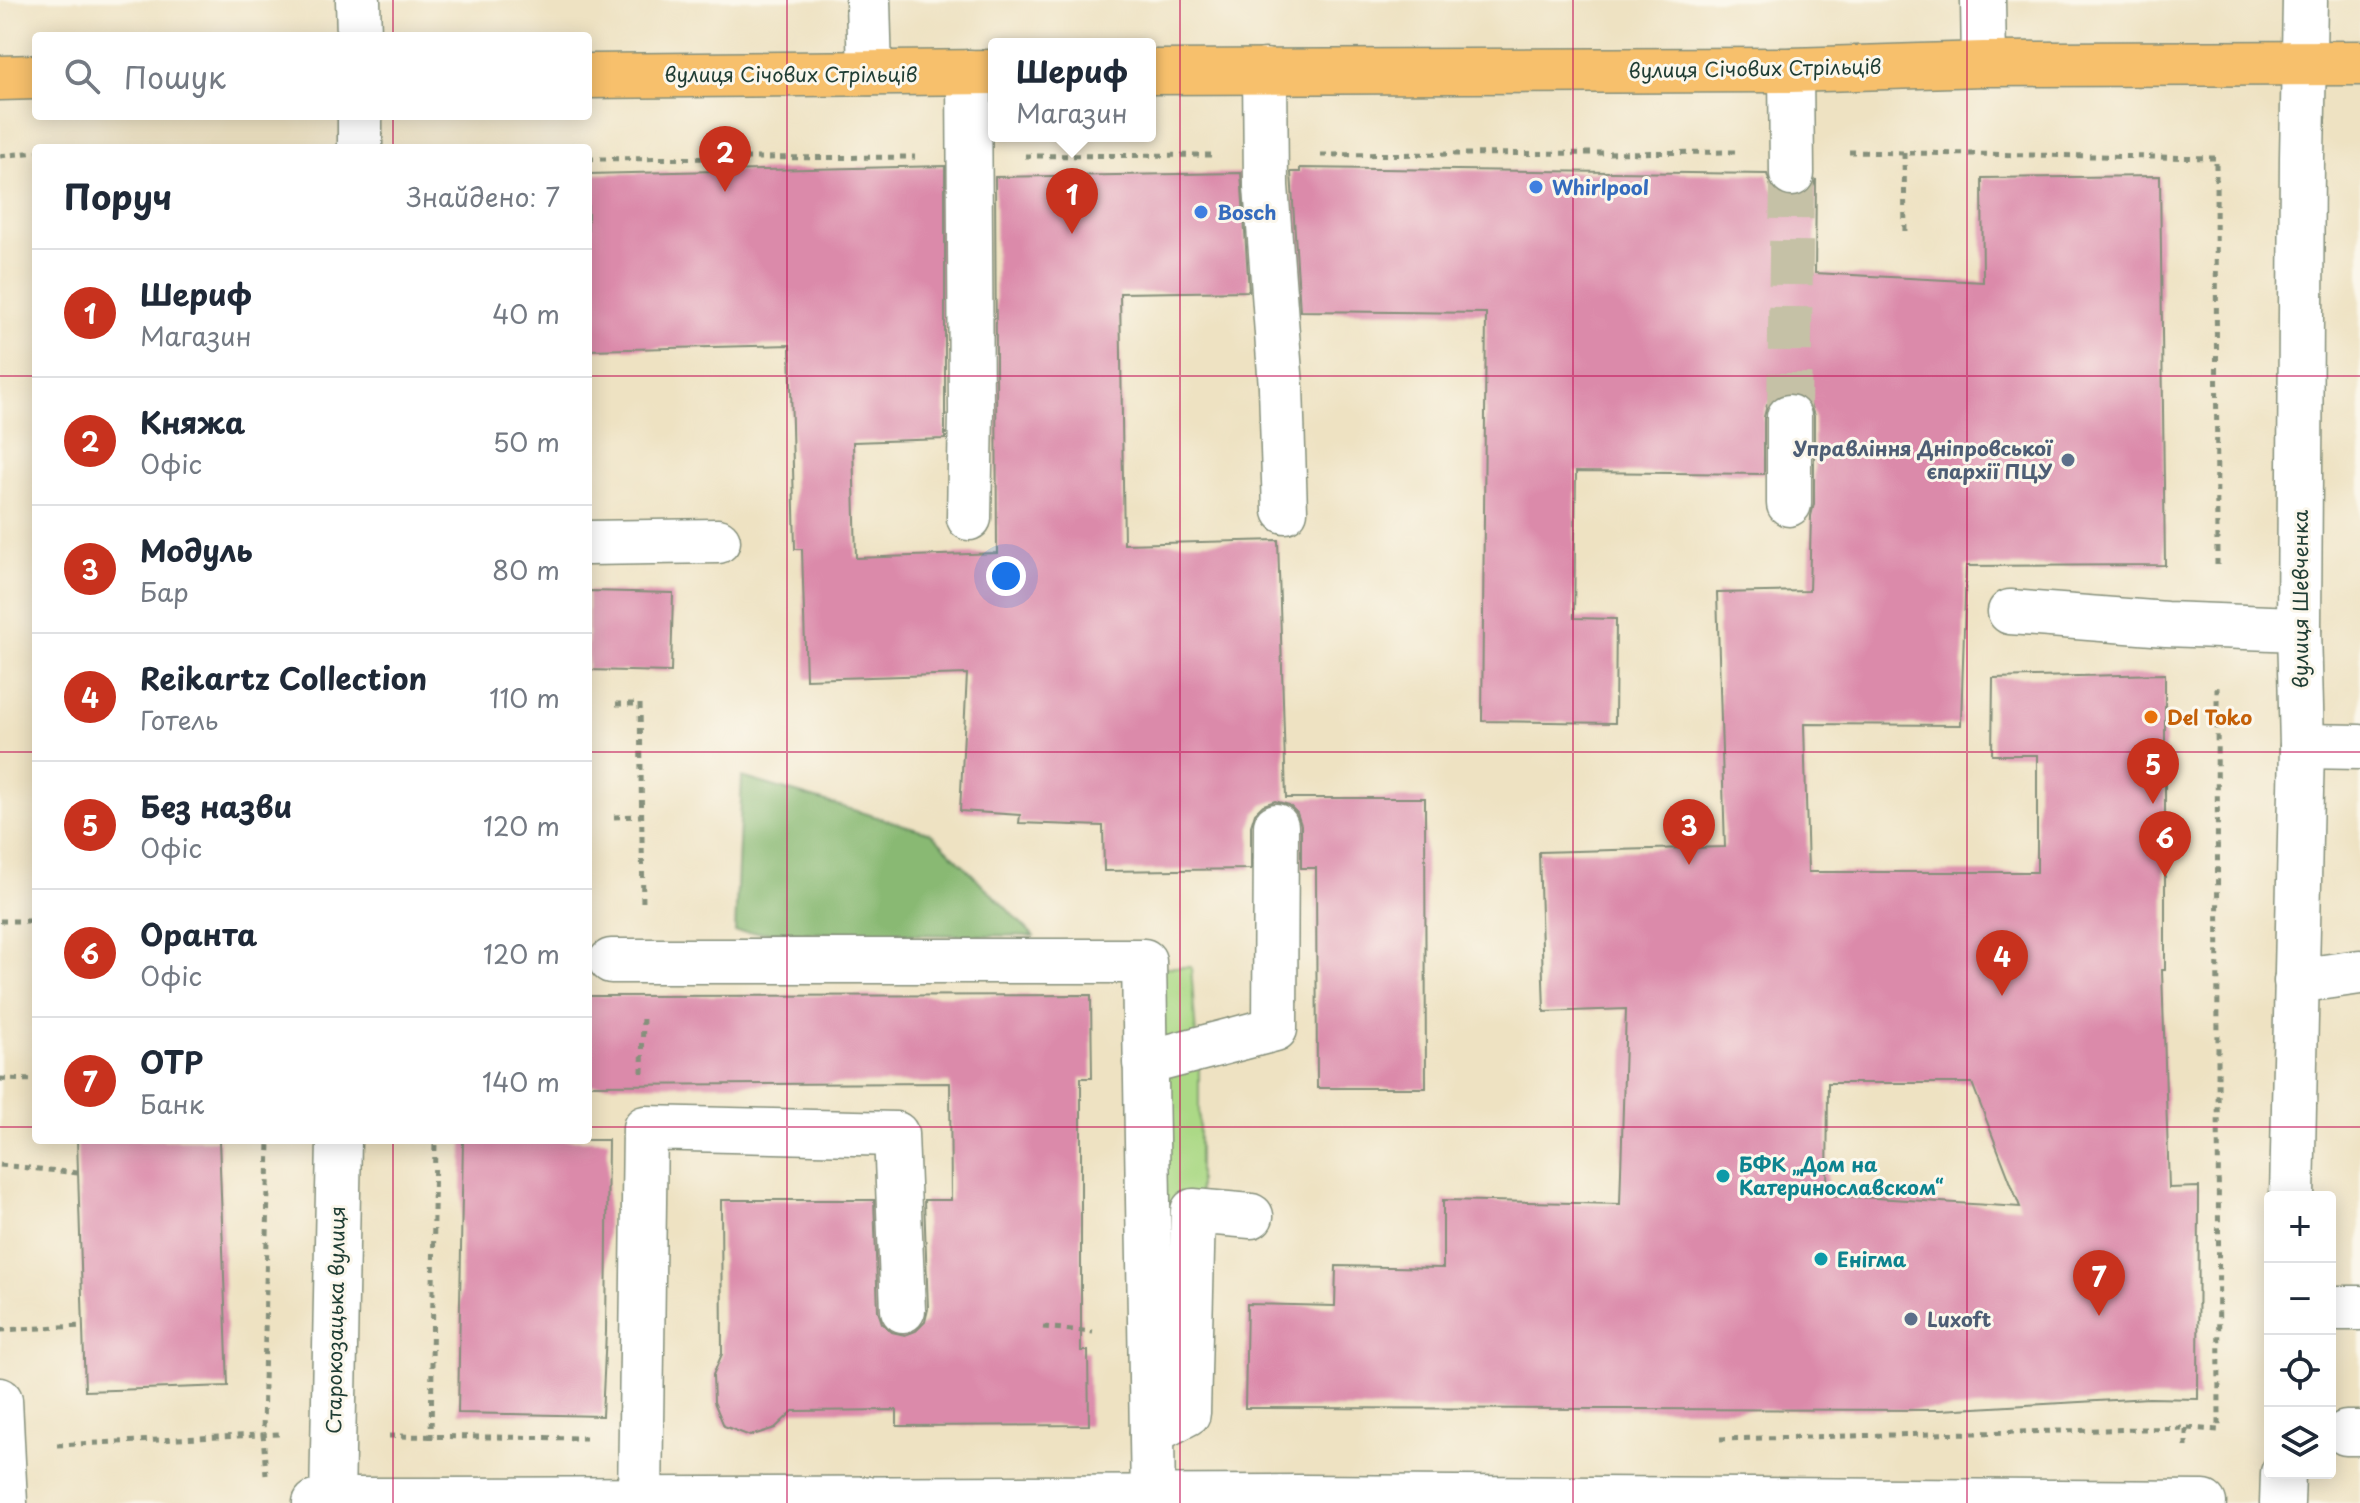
<!DOCTYPE html>
<html lang="uk">
<head>
<meta charset="utf-8">
<style>
  :root { --surface:#fff; --page:#f6f6f7; --text:#1f2937; --muted:#747a83; --line:#e0e1e3; --accent:#c8321e }
  body { margin:0; font-family:"Playpen Sans",sans-serif; background:var(--page); color:var(--text) }
  .controls { position:absolute; right:24px; bottom:24px; display:grid; overflow:hidden; border-radius:8px; box-shadow:0 4px 20px #0003 }
  .controls button { width:72px; height:72px; display:grid; place-items:center; padding:0; border:0; border-bottom:2px solid var(--line); background:var(--surface); color:var(--text); font:40px sans-serif }
  .you { position:absolute; left:1006px; top:576px; width:28px; height:28px; margin:-20px; border:6px solid #fff; border-radius:50%; background:#1a73e8; box-shadow:0 0 0 12px #1a73e833 }
  .badge { display:grid; place-items:center; width:52px; height:52px; border-radius:50%; background:var(--accent); color:#fff; font-size:26px; font-weight:700 }
  .pin { position:absolute; translate:-50% -66px; filter:drop-shadow(0 2px 4px #0008) }
  .pin::after { content:''; position:absolute; top:42px; width:28px; height:24px; background:inherit; clip-path:polygon(0 0,100% 0,50% 100%) }
  .popup { position:absolute; left:988px; top:38px; width:168px; height:104px; box-sizing:border-box; display:grid; place-content:center; border-radius:8px; background:var(--surface); filter:drop-shadow(0 2px 6px #0005); font-size:26px; white-space:nowrap; color:var(--muted) }
  .popup b { font-size:30px; color:var(--text) }
  .popup::after { content:''; position:absolute; left:50%; top:100%; margin-left:-16px; border:16px solid transparent; border-top-color:var(--surface) }
  .list { margin:0; padding:0; list-style:none }
  h2 { display:flex; justify-content:space-between; align-items:center; height:104px; margin:0; padding:0 32px; font-size:34px }
  h2 small { font-size:26px; font-weight:400; color:var(--muted) }
  .list li { display:grid; grid-template-columns:52px 1fr auto; gap:24px; align-items:center; box-sizing:border-box; height:128px; padding:0 32px; border-top:2px solid var(--line) }
  .list b { display:block; font-size:30px; white-space:nowrap }
  .list p { margin:0; font-size:26px; white-space:nowrap; color:var(--muted) }
  .list em { font-size:26px; font-style:normal; color:var(--muted) }
  .icon { flex:none; width:44px; height:44px; fill:none; stroke:currentColor; stroke-width:2; stroke-linecap:round; stroke-linejoin:round }
  .map { position:relative; flex:none; width:2360px; height:1503px; overflow:hidden }
  .search { position:absolute; background:var(--surface); box-shadow:0 4px 20px #0003; left:32px; top:32px; width:560px; height:88px; display:flex; align-items:center; gap:20px; box-sizing:border-box; padding:0 28px; border-radius:8px; color:var(--muted); font-size:30px }
  .panel { position:absolute; background:var(--surface); box-shadow:0 4px 20px #0003; left:32px; top:144px; width:560px; height:1000px; border-radius:8px }
  .map>svg:first-child { display:block }
  .green { fill:#acd986; stroke:#668b5d; stroke-width:2 }
  .forest { fill:#89b973; stroke:#547b54; stroke-width:2 }
  .building { fill:#db8aaa; fill-rule:evenodd }
  .lines { fill:none; stroke-linecap:round; stroke-linejoin:round }
  .minor-tunnel { stroke:#c5c1a6; stroke-width:44; stroke-dasharray:44 22; stroke-linecap:butt }
  .minor-casing { stroke:#86907b; stroke-width:47 }
  .major-casing { stroke:#86907b; stroke-width:47 }
  .path { stroke:#86907b; stroke-width:5; stroke-dasharray:6 6; stroke-linecap:butt }
  .minor { stroke:#fff; stroke-width:44 }
  .major { stroke:#f7c06c; stroke-width:44 }
  .grid { fill:none; stroke:#c2185b; stroke-width:2; stroke-opacity:0.55 }
  .shop-dot { fill:#3f7fe0; stroke:#fbf7ec; stroke-width:3 }
  .service-dot { fill:#5c6f8a; stroke:#fbf7ec; stroke-width:3 }
  .food-dot { fill:#e8710a; stroke:#fbf7ec; stroke-width:3 }
  .culture-dot { fill:#0f9aa8; stroke:#fbf7ec; stroke-width:3 }
  .labels { text-anchor:middle; dominant-baseline:central; stroke-width:6; stroke-linejoin:round; paint-order:stroke }
  .street-label { font-size:20px; fill:#1f3d34; stroke:#fbf7ec }
  .shop-label { font-size:20px; font-weight:bold; fill:#366cbe; stroke:#fbf7ec; text-anchor:start }
  .service-label { font-size:20px; font-weight:bold; fill:#4e5e75; stroke:#fbf7ec; text-anchor:end }
  .food-label { font-size:20px; font-weight:bold; fill:#c56008; stroke:#fbf7ec; text-anchor:start }
  .culture-label { font-size:20px; font-weight:bold; fill:#0d838f; stroke:#fbf7ec; text-anchor:start }
</style>
</head>
<body>
<div class="map">
<svg width="2360" height="1503" viewBox="0 0 2360 1503">
  <rect width="100%" height="100%" fill="#fbf7ec"/>
  <filter id="ink" filterUnits="userSpaceOnUse"><feTurbulence type="fractalNoise" baseFrequency=".0125" numOctaves="2"/><feDisplacementMap in="SourceGraphic" scale="16" xChannelSelector="R" yChannelSelector="G"/><feConvolveMatrix kernelMatrix="1 2 1 2 8 2 1 2 1" color-interpolation-filters="sRGB"/></filter>
  <filter id="wash" filterUnits="userSpaceOnUse"><feTurbulence type="fractalNoise" baseFrequency=".006" numOctaves="4" result="noise"/><feDisplacementMap in="SourceGraphic" scale="32" xChannelSelector="R" yChannelSelector="G"/><feGaussianBlur stdDeviation="1.8" result="paint"/><feColorMatrix in="noise" values="0 0 0 0 0 0 0 0 0 0 0 0 0 0 0 0 0 1.4 0 .05"/><feComposite in="paint" operator="in"/></filter>
  <g filter="url(#wash)">
    <rect width="100%" height="100%" fill="#eee2c2"/>
    <g class="green">
      <polygon points="1151,967 1191,967 1196,1038 1151,1050"/>
      <polygon points="1199,1055 1199,1203 1154,1359 1152,1068"/>
    </g>
    <polygon class="forest" points="742,777 931,833 1034,936 735,932"/>
    <g id="blocks">
      <g class="building">
        <polygon points="945,166 945,439 853,442 856,558 997,553 995,177 1241,173 1249,291 1120,293 1124,544 1278,540 1286,798 1425,798 1426,1088 1317,1088 1316,868 1301,868 1301,825 1297,813 1289,805 1275,801 1263,805 1255,813 1251,826 1251,869 1104,871 1103,826 1019,823 1020,815 960,811 967,674 806,679 802,549 795,549 790,345 588,350 588,174"/>
        <path d="M1300 168 1767 174 1771 187 1779 195 1791 199 1805 195 1813 187 1816 179 1815 273 1983 282 1982 178 2160 176 2165 565 1966 566 1961 725 1804 724 1808 872H2037V755H1992L1993 678 2165 674V970H2162L2169 1188 2199 1187 2198 1399 2149 1398 1941 1410 1245 1408 1247 1304 1335 1306 1336 1266 1443 1268V1200L1620 1204 1626 1009 1544 1012 1539 852 1725 847 1717 593 1809 591 1811 516 1814 504V416L1810 404 1801 395 1790 392 1777 395 1767 405 1764 417V474L1576 472 1574 618 1616 619 1615 723 1482 721 1486 313 1300 311 1291 172H1300ZM1828 1083H1972L2020 1207 1827 1195Z"/>
        <polygon points="588,591 673,593 671,672 588,670"/>
        <polygon points="1091,995 1092,1078 1081,1078 1081,1351 1088,1351 1089,1425 897,1426 897,1410 793,1411 775,1428 750,1436 724,1426 714,1402 713,1375 722,1354 721,1200 874,1200 878,1311 882,1323 892,1332 905,1335 916,1331 925,1322 928,1309 924,1200 951,1200 950,1083 588,1085 588,996"/>
        <polygon points="77,1140 219,1140 228,1386 85,1391"/>
        <polygon points="463,1140 608,1140 606,1332 602,1416 458,1413"/>
      </g>
    </g>
  </g>
  <g filter="url(#ink)">
    <use href="#blocks" fill-opacity="0" stroke="#86907b" stroke-width="2"/>
    <g class="lines">
      <polyline class="minor-tunnel" points="1789,417 1792,174"/>
      <defs>
        <g id="minor">
          <polyline points="358,0 359,36"/>
          <polyline points="868,0 870,73"/>
          <polyline points="1983,0 1984,64"/>
          <polyline points="1791,70 1792,174"/>
          <polyline points="1265,71 1266,186 1281,387 1285,511"/>
          <polyline points="360,148 360,116"/>
          <polyline points="1789,504 1789,417"/>
          <polyline points="969,518 971,412 969,72"/>
          <polyline points="588,543 718,541"/>
          <polyline points="2010,612 2166,624 2299,629"/>
          <polyline points="2302,746 2360,747"/>
          <polyline points="611,961 1144,961 1153,1498"/>
          <polyline points="2296,981 2360,972"/>
          <polyline points="1145,1063 1275,1029 1276,826"/>
          <polyline points="2292,1197 2302,746 2299,629 2302,158 2305,0"/>
          <polyline points="2330,1308 2360,1308"/>
          <polyline points="0,1400 5,1503"/>
          <polyline points="1152,1432 1188,1413 1193,1211 1251,1216"/>
          <polyline points="2346,1433 2360,1433"/>
          <polyline points="640,1499 645,1128 896,1134 903,1310"/>
          <polyline points="315,1503 332,1500 428,1500 1300,1497 2204,1503"/>
          <polyline points="332,1503 339,1140"/>
          <polyline points="2282,1503 2283,1473"/>
        </g>
        <g id="major">
          <polyline points="1150,72 1791,70 1984,64 2360,63"/>
          <polyline points="588,76 994,72"/>
          <polyline points="0,78 36,77"/>
        </g>
      </defs>
      <use href="#minor" class="minor-casing"/>
      <use href="#major" class="major-casing"/>
      <g class="path">
        <polyline points="1849,152 2216,158 2217,568"/>
        <polyline points="1904,153 1905,234"/>
        <polyline points="1321,155 1735,152"/>
        <polyline points="0,156 36,152"/>
        <polyline points="1025,156 1211,155"/>
        <polyline points="588,159 915,157"/>
        <polyline points="616,704 640,704 643,905"/>
        <polyline points="614,817 641,816"/>
        <polyline points="0,921 36,921"/>
        <polyline points="642,1073 643,1015"/>
        <polyline points="0,1079 36,1080"/>
        <polyline points="0,1165 78,1173"/>
        <polyline points="1043,1327 1093,1332"/>
        <polyline points="0,1330 82,1326"/>
        <polyline points="389,1436 586,1438"/>
        <polyline points="431,1439 435,1140"/>
        <polyline points="1720,1439 2186,1428 2219,1430 2217,682"/>
        <polyline points="57,1445 279,1434"/>
        <polyline points="2186,1447 2186,1428"/>
        <polyline points="266,1475 263,1433 269,1140"/>
      </g>
      <use href="#minor" class="minor"/>
      <use href="#major" class="major"/>
    </g>
  </g>
  <path class="grid" d="M393 0V36M787 0V1503M1180 0V1503M1573 0V1503M1967 0V1503M393 116V148M0 376H36M588 376H2360M0 752H36M588 752H2360M0 1127H36M588 1127H2360M393 1140V1503"/>
  <g class="shop-dot">
    <circle cx="1536" cy="187" r="8"/>
    <circle cx="1201" cy="212" r="8"/>
  </g>
  <g class="service-dot">
    <circle cx="2068" cy="460" r="8"/>
    <circle cx="1911" cy="1319" r="8"/>
  </g>
  <circle class="food-dot" cx="2151" cy="717" r="8"/>
  <g class="culture-dot">
    <circle cx="1723" cy="1176" r="8"/>
    <circle cx="1821" cy="1259" r="8"/>
  </g>
  <g class="labels">
    <g class="street-label">
      <text transform="translate(1755 68) rotate(-1)">вулиця Січових Стрільців</text>
      <text x="791" y="74">вулиця Січових Стрільців</text>
      <text transform="translate(2300 599) rotate(-90)">вулиця Шевченка</text>
      <text transform="translate(335 1320) rotate(-89)">Старокозацька вулиця</text>
    </g>
    <g class="shop-label">
      <text x="1552" y="187">Whirlpool</text>
      <text x="1217" y="212">Bosch</text>
    </g>
    <g class="service-label">
      <text x="2052" y="448">Управління Дніпровської<tspan x="2052" dy="23">єпархії ПЦУ</tspan></text>
      <text x="1927" y="1319" text-anchor="start">Luxoft</text>
    </g>
    <g class="food-label">
      <text x="2167" y="717">Del Toko</text>
    </g>
    <g class="culture-label">
      <text x="1739" y="1164">БФК „Дом на<tspan x="1739" dy="23">Катеринославском“</tspan></text>
      <text x="1837" y="1259">Енігма</text>
    </g>
  </g>
</svg>
<div class="controls">
<button>+</button>
<button>−</button>
<button><svg class="icon" aria-label="locate" viewBox="0 0 24 24"><circle cx="12" cy="12" r="6"/><path d="M12 2v4M12 18v4M2 12h4M18 12h4"/></svg></button>
<button><svg class="icon" aria-label="layers" viewBox="0 0 24 24"><path d="M12 4l9 5-9 5-9-5zM3 14l9 5 9-5"/></svg></button>
</div>
<div class="you"></div>
<div class="pin badge" style="left:1072px;top:234px">1</div>
<div class="popup"><b>Шериф</b>Магазин</div>
<div class="pin badge" style="left:725px;top:192px">2</div>
<div class="pin badge" style="left:1689px;top:865px">3</div>
<div class="pin badge" style="left:2002px;top:996px">4</div>
<div class="pin badge" style="left:2153px;top:804px">5</div>
<div class="pin badge" style="left:2165px;top:877px">6</div>
<div class="pin badge" style="left:2099px;top:1316px">7</div>
<div class="search"><svg class="icon" aria-label="search" viewBox="0 0 24 24"><circle cx="10" cy="10" r="6"/><path d="M15 15l6 6"/></svg>Пошук</div>
<section class="panel">
<h2>Поруч<small>Знайдено: 7</small></h2>
<ul class="list">
<li><span class="badge">1</span><div><b>Шериф</b><p>Магазин</p></div><em>40 m</em></li>
<li><span class="badge">2</span><div><b>Княжа</b><p>Офіс</p></div><em>50 m</em></li>
<li><span class="badge">3</span><div><b>Модуль</b><p>Бар</p></div><em>80 m</em></li>
<li><span class="badge">4</span><div><b>Reikartz Collection</b><p>Готель</p></div><em>110 m</em></li>
<li><span class="badge">5</span><div><b>Без назви</b><p>Офіс</p></div><em>120 m</em></li>
<li><span class="badge">6</span><div><b>Оранта</b><p>Офіс</p></div><em>120 m</em></li>
<li><span class="badge">7</span><div><b>OTP</b><p>Банк</p></div><em>140 m</em></li>
</ul>
</section>
</div>
</body>
</html>
